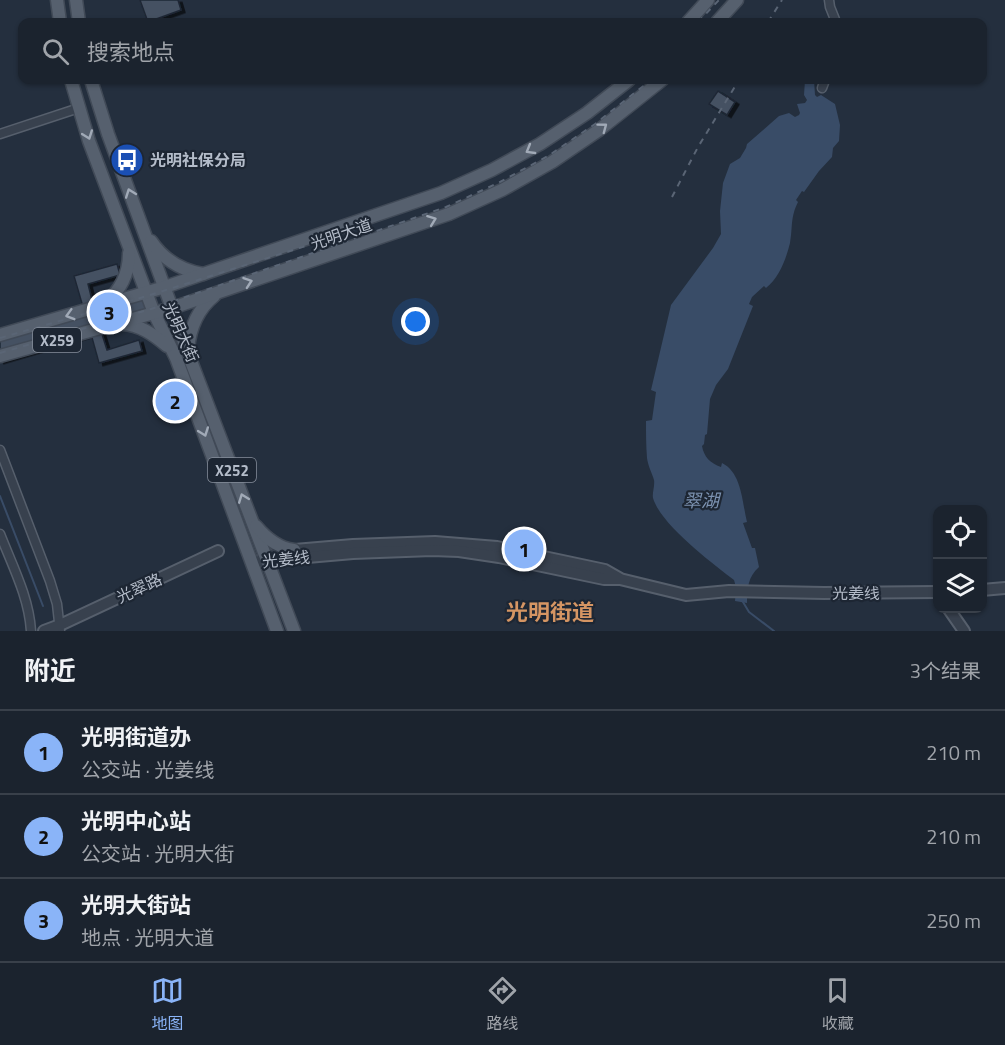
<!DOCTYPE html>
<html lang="zh">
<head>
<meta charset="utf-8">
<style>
  :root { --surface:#1b232e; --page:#282f3a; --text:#f1f3f6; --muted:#a0a4aa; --line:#39404a; --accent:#8ab4f8 }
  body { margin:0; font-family:"Titillium Web","Noto Sans SC",sans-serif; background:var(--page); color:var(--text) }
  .controls { position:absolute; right:18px; bottom:18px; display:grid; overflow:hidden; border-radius:12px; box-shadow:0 2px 4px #0004 }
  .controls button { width:54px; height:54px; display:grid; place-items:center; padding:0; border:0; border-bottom:2px solid var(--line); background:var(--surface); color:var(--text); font:30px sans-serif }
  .you { position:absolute; left:416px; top:322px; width:21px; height:21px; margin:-15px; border:4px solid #fff; border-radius:50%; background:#1a73e8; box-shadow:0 0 0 9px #1a73e833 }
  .badge { display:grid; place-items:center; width:39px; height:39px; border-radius:50%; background:var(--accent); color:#111; font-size:20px; font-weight:700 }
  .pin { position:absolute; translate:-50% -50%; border:3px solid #fff; box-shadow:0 2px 6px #0006 }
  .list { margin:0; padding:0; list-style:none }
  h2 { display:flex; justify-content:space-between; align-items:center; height:78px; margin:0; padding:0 24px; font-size:26px }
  h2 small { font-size:20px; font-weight:400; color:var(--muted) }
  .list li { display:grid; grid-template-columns:39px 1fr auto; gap:18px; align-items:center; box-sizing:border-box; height:84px; padding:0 24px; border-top:2px solid var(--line) }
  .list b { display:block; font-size:22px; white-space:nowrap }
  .list p { margin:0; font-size:20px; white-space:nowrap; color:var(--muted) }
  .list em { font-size:20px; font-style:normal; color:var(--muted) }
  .icon { flex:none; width:33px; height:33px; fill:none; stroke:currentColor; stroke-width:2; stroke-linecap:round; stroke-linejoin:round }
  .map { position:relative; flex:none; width:1005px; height:631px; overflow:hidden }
  .search { position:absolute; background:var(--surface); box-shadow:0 2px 4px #0004; left:18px; right:18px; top:18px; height:66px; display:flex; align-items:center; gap:15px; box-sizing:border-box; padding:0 21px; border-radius:12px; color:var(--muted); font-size:22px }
  .sheet { height:330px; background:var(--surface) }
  nav { display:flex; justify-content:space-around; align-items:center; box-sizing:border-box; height:84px; border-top:2px solid var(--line); background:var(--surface); font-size:16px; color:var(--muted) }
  nav a { display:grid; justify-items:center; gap:3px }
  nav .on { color:var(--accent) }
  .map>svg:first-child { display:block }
  .water { fill:#394c67 }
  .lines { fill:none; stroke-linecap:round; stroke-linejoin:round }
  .stream { stroke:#394c67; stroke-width:2 }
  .building { fill:#455162; stroke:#1f2835; stroke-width:1.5; filter:url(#shadow) }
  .minor-casing { stroke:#565f6c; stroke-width:11 }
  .tertiary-casing { stroke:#565f6c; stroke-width:14 }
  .primary-casing { stroke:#414a57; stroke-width:15 }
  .minor { stroke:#38414e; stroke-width:8 }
  .tertiary { stroke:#38414e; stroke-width:10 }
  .primary { stroke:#56606e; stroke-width:12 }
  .rail { stroke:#5a6575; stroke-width:2; stroke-dasharray:6 6; stroke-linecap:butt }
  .oneway { stroke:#a1aab7 }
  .labels { text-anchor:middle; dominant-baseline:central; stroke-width:4.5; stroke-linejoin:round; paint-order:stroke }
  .shield { fill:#1d2633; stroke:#878f9c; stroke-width:1.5 }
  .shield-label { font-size:15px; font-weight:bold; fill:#b4bcc9 }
  .poi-label { font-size:16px; font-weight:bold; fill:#b4bcc9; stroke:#1d2633; text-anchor:start }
  .street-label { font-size:16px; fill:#b4bcc9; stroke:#1d2633 }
  .water-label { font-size:18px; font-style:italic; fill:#7c92b1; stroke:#1d2633 }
  .district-label { font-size:22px; font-weight:bold; fill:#d59563; stroke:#1d2633 }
</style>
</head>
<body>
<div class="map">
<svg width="1005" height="631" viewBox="0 0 1005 631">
  <defs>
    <filter id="shadow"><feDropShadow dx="4" dy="2.5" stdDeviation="0" flood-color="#0009"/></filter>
  </defs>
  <rect width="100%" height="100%" fill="#242f3e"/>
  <path class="water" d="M805 80H814L815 95 817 97 821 95 835 104 840 125 839 141 833 148 832 157 819 171 804 192 802 191 796 200 798 202C790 218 793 227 790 243 786 259 779 278 766 288L764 286 752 297 749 304 753 306 728 369 716 385 710 399 707 434 705 435 704 444 702 446C704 457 710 463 721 467L722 463C742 473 742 502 747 522L743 523 752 548H755L759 567C748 577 747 588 747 603L735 601 736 587 734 580C712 563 661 525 653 498 652 493 655 486 654 480 652 473 648 466 647 458 646 446 646 433 646 421L652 420 656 392 651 390 671 305 713 248 721 234 720 211 723 183 730 164 740 158 746 148 747 144 779 116 789 113 795 117 799 115 800 113 797 104 805 103 807 100 804 95Z"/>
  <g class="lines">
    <g class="stream">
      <polyline points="0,496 43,606"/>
      <polyline points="743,602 749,612 774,631"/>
    </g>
  </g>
  <g class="building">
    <polygon points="140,0 178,0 181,10 148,22"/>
    <polygon points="718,91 735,102 727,115 709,104"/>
    <polygon points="117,264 120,275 88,284 93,304 145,289 153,317 101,331 107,350 139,340 142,351 99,363 91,334 0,361 0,330 83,307 74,276"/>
  </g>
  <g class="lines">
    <defs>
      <g id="minor">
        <polyline points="829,0 830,7 836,22"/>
        <polyline points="822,88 825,80"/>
        <polyline points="0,134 79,108"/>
        <polyline points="0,450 50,581 57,604 60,631"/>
        <path d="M0 534C12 565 29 597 31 631"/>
      </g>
      <g id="tertiary">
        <polyline points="263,558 283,551 353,545 435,542 497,547 605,570 619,578"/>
        <polyline points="252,562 353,553 432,550 459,551 499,557 604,579 620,579 686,595 729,591 824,593 938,592"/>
        <polyline points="982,590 1005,588"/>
        <polyline points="948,608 964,631"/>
        <polyline points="44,631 60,625 218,551"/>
      </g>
      <g id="primary">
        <polyline points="57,0 60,22"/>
        <polyline points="76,0 79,22"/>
        <polyline points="688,22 708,0"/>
        <polyline points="717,22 737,0"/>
        <polyline points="71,80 89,141 154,313 176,358 277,631"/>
        <polyline points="91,80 108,134 172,308 189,356 294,631"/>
        <path d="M151 241C163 259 180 270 203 274"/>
        <path d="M105 303C121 290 129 273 129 253"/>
        <path d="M122 324C140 325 153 334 167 346"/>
        <polyline points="0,335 165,287 441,193 492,170 540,144 587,113 629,80"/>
        <path d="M188 349C190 328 198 309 214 296"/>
        <polyline points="0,356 172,308 449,214 502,190 552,162 599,130 662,80"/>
        <path d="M256 526C266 538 279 548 294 550"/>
      </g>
    </defs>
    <use href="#minor" class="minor-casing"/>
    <use href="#tertiary" class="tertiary-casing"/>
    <use href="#primary" class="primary-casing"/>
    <use href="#minor" class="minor"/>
    <use href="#tertiary" class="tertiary"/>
    <use href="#primary" class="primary"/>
    <g class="rail">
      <polyline points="698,22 719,0"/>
      <polyline points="768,22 782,0"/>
      <polyline points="672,197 698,147 739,80"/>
      <polyline points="0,338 147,296 350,232"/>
      <polyline points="0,353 151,309 446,207 498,183 548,156 595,124 651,80"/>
    </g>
  </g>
  <defs><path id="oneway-chevron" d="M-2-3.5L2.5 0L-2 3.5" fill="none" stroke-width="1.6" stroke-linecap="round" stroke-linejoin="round" transform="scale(1.5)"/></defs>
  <g class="oneway">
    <use href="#oneway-chevron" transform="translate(603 127) rotate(-37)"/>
    <use href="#oneway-chevron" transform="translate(88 135) rotate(70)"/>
    <use href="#oneway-chevron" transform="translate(530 150) rotate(150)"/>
    <use href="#oneway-chevron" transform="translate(130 193) rotate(-110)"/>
    <use href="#oneway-chevron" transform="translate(432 220) rotate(-21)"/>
    <use href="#oneway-chevron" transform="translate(248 282) rotate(-19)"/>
    <use href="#oneway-chevron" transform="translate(70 315) rotate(164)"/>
    <use href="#oneway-chevron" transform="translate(204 432) rotate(70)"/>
    <use href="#oneway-chevron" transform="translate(243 498) rotate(-111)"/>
  </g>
  <defs>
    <symbol id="bus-disc" viewBox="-11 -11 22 22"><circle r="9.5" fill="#1a4fb4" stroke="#1d2633"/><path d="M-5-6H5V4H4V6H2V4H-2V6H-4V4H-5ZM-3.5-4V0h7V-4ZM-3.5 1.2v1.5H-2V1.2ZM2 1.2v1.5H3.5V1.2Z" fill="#fff"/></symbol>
  </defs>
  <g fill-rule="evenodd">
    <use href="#bus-disc" x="108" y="141" width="38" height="38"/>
  </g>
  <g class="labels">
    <g class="shield">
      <rect x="33" y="328" width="48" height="24" rx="4.5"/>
      <rect x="208" y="458" width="48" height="24" rx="4.5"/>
    </g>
    <g class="shield-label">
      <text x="57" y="340">X259</text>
      <text x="232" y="470">X252</text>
    </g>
    <g class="poi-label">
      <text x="150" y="160">光明社保分局</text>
    </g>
    <g class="street-label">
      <text transform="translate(341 234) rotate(-19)">光明大道</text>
      <text transform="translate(181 332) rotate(66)">光明大街</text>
      <text transform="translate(286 559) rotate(-6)">光姜线</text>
      <text transform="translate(139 588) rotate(-25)">光翠路</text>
      <text x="856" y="593">光姜线</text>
    </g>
    <g class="water-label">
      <text x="701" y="500">翠湖</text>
    </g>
    <g class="district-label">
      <text x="550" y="612">光明街道</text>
    </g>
  </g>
</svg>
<div class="controls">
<button><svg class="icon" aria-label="locate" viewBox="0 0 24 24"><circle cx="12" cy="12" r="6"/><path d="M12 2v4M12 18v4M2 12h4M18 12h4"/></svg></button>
<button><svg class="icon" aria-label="layers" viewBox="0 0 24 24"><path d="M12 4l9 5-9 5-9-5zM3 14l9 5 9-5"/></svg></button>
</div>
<div class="you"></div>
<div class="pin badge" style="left:524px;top:549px">1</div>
<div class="pin badge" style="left:175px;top:401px">2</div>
<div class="pin badge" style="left:109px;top:312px">3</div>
<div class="search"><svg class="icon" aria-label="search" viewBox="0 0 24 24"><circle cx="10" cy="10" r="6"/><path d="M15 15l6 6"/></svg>搜索地点</div>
</div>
<section class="sheet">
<h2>附近<small>3个结果</small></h2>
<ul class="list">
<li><span class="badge">1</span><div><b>光明街道办</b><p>公交站 · 光姜线</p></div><em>210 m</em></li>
<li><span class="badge">2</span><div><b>光明中心站</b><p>公交站 · 光明大街</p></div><em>210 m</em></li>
<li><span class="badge">3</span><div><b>光明大街站</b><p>地点 · 光明大道</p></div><em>250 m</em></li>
</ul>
</section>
<nav>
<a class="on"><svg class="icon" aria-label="map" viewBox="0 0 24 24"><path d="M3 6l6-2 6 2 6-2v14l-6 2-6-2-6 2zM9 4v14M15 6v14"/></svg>地图</a>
<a><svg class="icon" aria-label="directions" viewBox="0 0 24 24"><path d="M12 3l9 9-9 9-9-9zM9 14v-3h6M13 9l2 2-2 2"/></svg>路线</a>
<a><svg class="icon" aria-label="saved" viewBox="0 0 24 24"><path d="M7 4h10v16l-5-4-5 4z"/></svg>收藏</a>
</nav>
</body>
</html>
